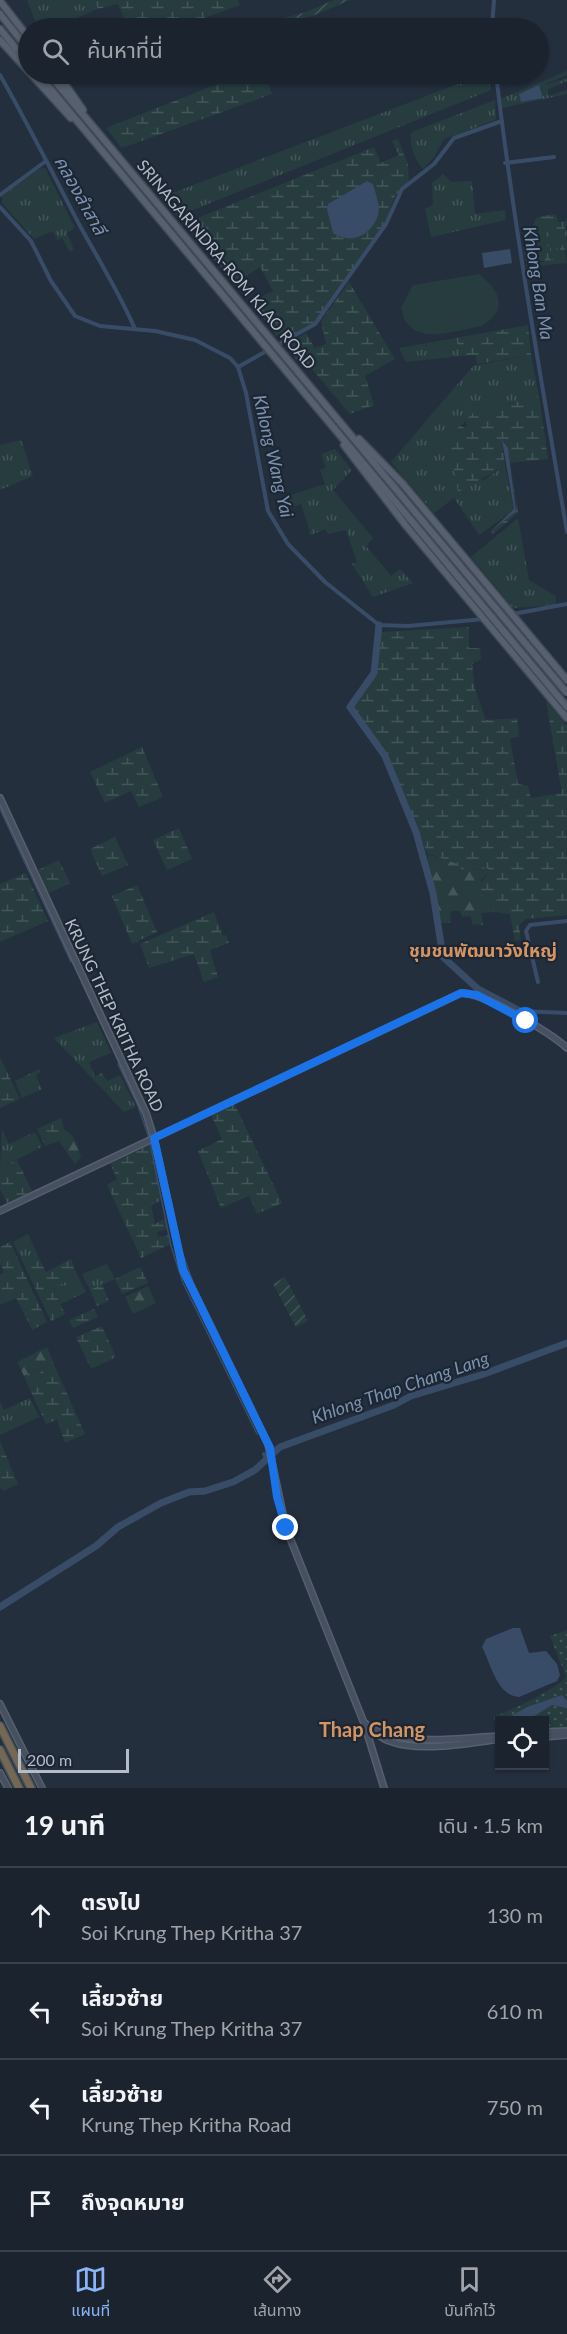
<!DOCTYPE html>
<html lang="th">
<head>
<meta charset="utf-8">
<style>
  :root { --surface:#1b232e; --page:#282f3a; --text:#f1f3f6; --muted:#a0a4aa; --line:#39404a; --accent:#8ab4f8 }
  body { margin:0; font-family:Lato,"Noto Sans Thai",sans-serif; background:var(--page); color:var(--text) }
  .controls { position:absolute; right:18px; bottom:18px; display:grid; overflow:hidden; border-radius:0px; box-shadow:0 2px 4px #0004 }
  .controls button { width:54px; height:54px; display:grid; place-items:center; padding:0; border:0; border-bottom:2px solid var(--line); background:var(--surface); color:var(--text); font:30px sans-serif }
  .scale { position:absolute; left:18px; bottom:15px; width:111px; box-sizing:border-box; padding-left:6px; border:3px solid #b4bcc9; border-top:0; font-size:16px; line-height:21px; white-space:nowrap; color:#b4bcc9; -webkit-text-stroke:4px #1d2633; paint-order:stroke }
  .stop { position:absolute; width:18px; height:18px; margin:-14px; border:4px solid #1a73e8; border-radius:50%; background:#fff }
  .stop.end { background:#1a73e8; border-color:#fff; box-shadow:0 2px 6px #0008 }
  .list { margin:0; padding:0; list-style:none }
  h2 { display:flex; justify-content:space-between; align-items:center; height:78px; margin:0; padding:0 24px; font-size:26px }
  h2 small { font-size:20px; font-weight:400; color:var(--muted) }
  .list li { display:grid; grid-template-columns:39px 1fr auto; gap:18px; align-items:center; box-sizing:border-box; height:96px; padding:0 24px; border-top:2px solid var(--line) }
  .list b { display:block; font-size:22px; white-space:nowrap }
  .list p { margin:0; font-size:20px; white-space:nowrap; color:var(--muted) }
  .list em { font-size:20px; font-style:normal; color:var(--muted) }
  .icon { flex:none; width:33px; height:33px; fill:none; stroke:currentColor; stroke-width:2; stroke-linecap:round; stroke-linejoin:round }
  .map { position:relative; flex:none; width:567px; height:1788px; overflow:hidden }
  .search { position:absolute; background:var(--surface); box-shadow:0 2px 4px #0004; left:18px; right:18px; top:18px; height:66px; display:flex; align-items:center; gap:15px; box-sizing:border-box; padding:0 21px; border-radius:33px; color:var(--muted); font-size:22px }
  .sheet { height:462px; background:var(--surface) }
  nav { display:flex; justify-content:space-around; align-items:center; box-sizing:border-box; height:84px; border-top:2px solid var(--line); background:var(--surface); font-size:16px; color:var(--muted) }
  nav a { display:grid; justify-items:center; gap:3px }
  nav .on { color:var(--accent) }
  .map>svg:first-child { display:block }
  .grass { fill:url(#grass-tufts) }
  .forest { fill:url(#forest-firs) }
  .wetland { fill:url(#wetland-marsh); fill-rule:evenodd }
  .park { fill:url(#park-dots) }
  .garden { fill:url(#garden-furrows) }
  .pitch { fill:#263c3f }
  .water { fill:#394c67 }
  .lines { fill:none; stroke-linecap:round; stroke-linejoin:round }
  .stream { stroke:#394c67; stroke-width:1.5 }
  .canal { stroke:#394c67; stroke-width:4 }
  .river { stroke:#394c67; stroke-width:7 }
  .secondary-casing { stroke:#565f6c; stroke-width:8 }
  .primary-casing { stroke:#414a57; stroke-width:9 }
  .highway-casing { stroke:#434c59; stroke-width:10 }
  .secondary { stroke:#465061; stroke-width:5 }
  .primary { stroke:#56606e; stroke-width:6 }
  .highway { stroke:#746855; stroke-width:7 }
  .primary-bridge-casing { stroke:#414a57; stroke-width:9; stroke-linecap:butt }
  .primary-bridge { stroke:#56606e; stroke-width:6 }
  .route { stroke:#1a73e8; stroke-width:8 }
  .labels { text-anchor:middle; dominant-baseline:central; stroke-width:4.5; stroke-linejoin:round; paint-order:stroke }
  .street-label { font-size:16px; fill:#b4bcc9; stroke:#1d2633 }
  .water-label { font-size:18px; font-style:italic; fill:#7c92b1; stroke:#1d2633 }
  .neighbourhood-label { font-size:18px; font-weight:bold; fill:#d59563; stroke:#1d2633 }
  .quarter-label { font-size:20px; font-weight:bold; fill:#d59563; stroke:#1d2633 }
</style>
</head>
<body>
<div class="map">
<svg width="567" height="1788" viewBox="0 0 567 1788">
  <defs>
    <pattern id="grass-tufts" width="24" height="20" patternUnits="userSpaceOnUse" patternTransform="scale(1.5)"><rect width="24" height="20" fill="#263c3f"/><path d="M3 7l-1-3M5 7V3M7 7l1-3M15 17l-1-3M17 17v-4M19 17l1-3" fill="none" stroke="#435659"/></pattern>
    <pattern id="forest-firs" width="22" height="20" patternUnits="userSpaceOnUse" patternTransform="scale(1.5)"><rect width="22" height="20" fill="#263c3f"/><path d="M5 1l3.5 6h-7zM16 11l3.5 6h-7z" fill="#435659"/></pattern>
    <pattern id="wetland-marsh" width="20" height="14" patternUnits="userSpaceOnUse" patternTransform="scale(1.5)"><rect width="20" height="14" fill="#263c3f"/><path d="M1 5h8M5 5V1M11 12h8M15 12V8" fill="none" stroke="#435659"/></pattern>
    <pattern id="park-dots" width="8" height="8" patternUnits="userSpaceOnUse" patternTransform="scale(1.5)"><rect width="8" height="8" fill="#263c3f"/><path d="M2 2h.1M6 6h.1" fill="none" stroke="#435659" stroke-width="1.8" stroke-linecap="round"/></pattern>
    <pattern id="garden-furrows" width="10" height="10" patternUnits="userSpaceOnUse" patternTransform="scale(1.5)"><rect width="10" height="10" fill="#263c3f"/><path d="M-1 1l2-2M0 10L10 0M9 11l2-2" fill="none" stroke="#435659"/></pattern>
  </defs>
  <rect width="100%" height="100%" fill="#242f3e"/>
  <g class="grass">
    <polygon points="27,0 94,0 98,9 52,28 38,28"/>
    <polygon points="567,71 567,75 541,86 567,78 567,81 548,89 548,96 567,90 567,94 502,108 500,99"/>
    <polygon points="484,74 489,74 491,90 178,216 162,197"/>
    <path d="M495 100 496 120 444 139 434 157 423 169C416 161 407 141 412 132Z"/>
    <polygon points="45,168 75,228 67,233 74,250 70,252 62,238 57,240 53,231 34,239 2,203 2,196 39,169"/>
    <polygon points="443,174 451,182 472,181 475,214 505,210 506,220 431,237 425,209 433,205 432,183"/>
    <path d="M567 229V251L560 247 561 259 556 245 551 247 554 262 551 260 548 246H543L546 260 538 262C533 250 530 244 535 232L554 231 563 235Z"/>
    <polygon points="456,338 460,356 406,362 399,348"/>
    <polygon points="531,355 539,396 474,412 448,439 482,481 505,466 514,510 479,535 454,498 434,513 391,462 473,366"/>
    <polygon points="21,440 33,476 0,490 0,445"/>
    <polygon points="335,449 352,470 333,490 373,538 366,546 391,576 400,569 413,583 373,597 352,564 357,562 346,530 328,534 325,529 311,535 301,504 290,508 285,497 325,484 320,470 326,468 321,454"/>
    <polygon points="518,518 529,580 556,596 556,605 513,608 471,557"/>
    <polygon points="97,1022 111,1053 89,1062 95,1077 102,1073 107,1081 120,1075 136,1107 124,1112 54,1038"/>
    <polygon points="39,1069 41,1072 36,1075 42,1089 22,1098 15,1081"/>
    <polygon points="2,1129 9,1144 35,1132 42,1147 0,1168"/>
    <polygon points="28,1234 40,1260 25,1267 13,1242"/>
    <polygon points="107,1264 115,1279 90,1290 82,1274"/>
    <polygon points="78,1277 86,1292 61,1304 53,1287"/>
    <polygon points="39,1369 45,1383 30,1390 24,1376"/>
    <polygon points="30,1398 39,1417 0,1435 0,1401 4,1410"/>
  </g>
  <g class="forest">
    <polygon points="427,854 477,870 486,868 489,873 481,880 482,895 494,912 481,913 483,925 472,924 471,916 462,917 460,911 451,911 450,923 440,923"/>
    <path d="M64 1130C75 1134 78 1147 81 1157L75 1164 59 1141Z"/>
    <polygon points="148,1286 156,1303 133,1314 125,1297"/>
    <polygon points="47,1347 53,1362 24,1376 17,1362"/>
  </g>
  <g class="wetland">
    <polygon points="94,0 238,0 240,5 177,28 128,28 118,4 98,9"/>
    <polygon points="243,74 265,74 272,94 122,148 106,128"/>
    <path d="M398 139 408 164 409 181 395 196 385 223 320 315 313 323 281 342 251 302 273 291 260 267 234 283 185 223 374 147 381 163 399 155 392 141ZM374 189V194L333 233 327 210Z"/>
    <polygon points="556,214 558,222 567,221 564,235 556,236 551,231 550,236 541,237 536,232 531,238 532,245 536,249 538,262 542,263 545,260 542,246 546,244 548,246 551,260 553,261 551,246 556,245 561,259 560,247 564,244 567,263 527,267 523,247 530,246 527,228 533,226 537,217"/>
    <polygon points="349,282 395,359 365,376 374,405 350,414 301,356 296,360 285,345 306,333 315,348 326,344 321,321"/>
    <polygon points="528,325 531,355 477,364 476,355 460,356 456,338"/>
    <polygon points="539,396 548,459 510,463 518,513 493,534 491,531 516,512 508,448 502,440 505,466 458,492 448,439 461,424 462,427 467,426 465,420 474,412"/>
    <polygon points="469,627 469,648 480,648 481,659 472,664 475,689 486,720 517,718 519,736 510,739 518,784 528,786 531,798 562,793 546,701 567,726 567,915 526,919 519,925 521,940 515,941 510,914 494,912 477,888 489,873 487,868 464,871 455,863 427,853 385,751 352,706 376,673 382,632"/>
    <polygon points="142,747 163,797 139,807 131,791 105,803 90,772"/>
    <polygon points="179,828 192,859 167,870 153,840"/>
    <polygon points="115,837 128,865 102,876 90,849"/>
    <polygon points="59,860 70,883 49,893 38,870"/>
    <polygon points="26,873 48,921 0,942 0,884"/>
    <polygon points="137,885 157,932 132,944 112,896"/>
    <polygon points="214,912 223,936 226,935 229,943 210,950 218,977 204,982 194,954 149,968 140,944"/>
    <polygon points="0,1057 20,1099 0,1108"/>
    <polygon points="234,1103 282,1203 257,1214 249,1196 221,1208 198,1151 222,1139 211,1115"/>
    <polygon points="61,1118 64,1130 59,1141 45,1146 37,1129"/>
    <polygon points="149,1144 162,1200 151,1205 155,1224 166,1218 168,1229 157,1232 158,1237 169,1235 171,1244 141,1258 107,1185 117,1179 110,1163"/>
    <polygon points="17,1160 32,1191 7,1203 0,1189 0,1168"/>
    <polygon points="10,1242 47,1322 32,1330 16,1298 0,1305 0,1275 4,1272 0,1263 0,1247"/>
    <polygon points="71,1259 78,1277 53,1287 65,1314 51,1321 25,1267 40,1260 46,1272"/>
    <polygon points="140,1267 148,1283 122,1294 115,1279"/>
    <polygon points="102,1284 109,1301 97,1306 90,1290"/>
    <polygon points="94,1309 98,1317 73,1328 69,1320"/>
    <polygon points="102,1326 116,1357 91,1369 76,1337"/>
    <polygon points="53,1362 85,1434 65,1443 57,1420 46,1424 30,1390 45,1383 39,1369"/>
    <polygon points="0,1441 18,1484 4,1491 0,1488"/>
  </g>
  <path class="park" d="M567 1630V1731L545 1732 544 1720H500L497 1736 494 1716C509 1712 558 1688 566 1677L550 1636Z"/>
  <g class="garden">
    <polygon points="334,0 350,0 315,15 263,28 262,24 306,12"/>
    <polygon points="285,1277 308,1321 296,1327 273,1284"/>
  </g>
  <path class="pitch" d="M479 274C499 290 510 309 482 326 453 331 407 349 401 307L413 285Z"/>
  <g class="water">
    <polygon points="539,85 543,98 521,102 519,94"/>
    <path d="M367 181 373 184C375 192 381 207 378 216 370 236 351 245 333 233L327 210 328 204Z"/>
    <polygon points="510,249 512,263 484,268 482,253"/>
    <polygon points="502,440 508,448 516,512 491,531 514,509"/>
    <path d="M513 1628H520L529 1653 546 1651 557 1664 560 1675 557 1681 519 1697C497 1696 491 1664 482 1647L486 1639Z"/>
    <polygon points="562,1695 567,1701 567,1708 552,1705 528,1720 504,1720 527,1707"/>
  </g>
  <g class="lines">
    <g class="stream">
      <polyline points="0,809 71,962"/>
      <polyline points="118,1064 138,1106 149,1138"/>
      <polyline points="150,1143 171,1246 183,1283 257,1434"/>
      <polyline points="181,1249 193,1282 259,1418"/>
      <polyline points="271,1442 275,1451"/>
    </g>
    <g class="canal">
      <polyline points="492,28 494,0"/>
      <path d="M496 74C514 227 541 379 567 532"/>
      <path d="M0 75C28 124 53 174 79 224 98 259 119 292 135 329"/>
      <polyline points="505,163 554,157"/>
      <polyline points="0,195 46,161"/>
      <polyline points="0,207 31,241 51,281 75,316 100,326 155,331 195,340 230,358 238,367 246,393 268,511 288,544 325,582 379,625 408,626 484,619"/>
      <polyline points="238,367 315,324 386,224 402,189 434,164 454,138 502,121"/>
      <polyline points="491,618 567,604"/>
      <polyline points="538,982 526,931 530,925 567,921"/>
      <polyline points="520,1011 567,1013"/>
      <polyline points="264,1454 266,1458"/>
    </g>
    <g class="river">
      <polyline points="379,625 374,673 350,707 385,756 416,832 433,893 443,957 478,989 520,1011"/>
      <polyline points="0,1607 96,1546 118,1527 161,1503 189,1492 205,1491 233,1482 255,1470 280,1447 394,1405 411,1396 484,1374 567,1343"/>
    </g>
    <defs>
      <g id="secondary">
        <polyline points="0,798 146,1113 154,1138 183,1270 268,1444 286,1528 364,1723 384,1788"/>
        <path d="M0 1211 461 993C482 992 551 1033 567 1048"/>
        <polyline points="0,1704 42,1788"/>
        <path d="M366 1724C374 1732 381 1739 392 1742 421 1752 470 1743 500 1739"/>
        <path d="M375 1730C415 1746 457 1738 500 1736"/>
        <polyline points="544,1732 567,1731"/>
        <polyline points="544,1737 567,1735"/>
        <polyline points="0,1773 8,1788"/>
      </g>
      <g id="primary">
        <polyline points="0,1 28,37"/>
        <polyline points="0,14 28,49"/>
        <polyline points="0,29 28,63"/>
        <polyline points="0,40 71,118"/>
        <polyline points="38,74 410,519"/>
        <polyline points="49,74 420,518"/>
        <polyline points="58,74 83,110"/>
        <polyline points="359,439 402,483 567,680"/>
        <polyline points="344,445 404,523 567,718"/>
      </g>
      <g id="highway">
        <polyline points="0,1726 31,1788"/>
        <polyline points="0,1750 19,1788"/>
      </g>
    </defs>
    <use href="#secondary" class="secondary-casing"/>
    <use href="#primary" class="primary-casing"/>
    <use href="#highway" class="highway-casing"/>
    <use href="#secondary" class="secondary"/>
    <use href="#primary" class="primary"/>
    <use href="#highway" class="highway"/>
    <defs>
      <g id="primary-bridge">
        <polyline points="420,518 567,693"/>
        <polyline points="410,519 567,707"/>
      </g>
    </defs>
    <use href="#primary-bridge" class="primary-bridge-casing"/>
    <use href="#primary-bridge" class="primary-bridge"/>
  </g>
  <g class="lines">
    <polyline class="route" points="286,1528 277,1497 270,1448 183,1270 154,1138 461,993 477,995 526,1021"/>
  </g>
  <g class="labels">
    <g class="street-label">
      <text transform="translate(227 264) rotate(50)">SRINAGARINDRA-ROM KLAO ROAD</text>
      <text transform="translate(115 1015) rotate(65)">KRUNG THEP KRITHA ROAD</text>
    </g>
    <g class="water-label">
      <text transform="translate(81 195) rotate(61)">คลองลำสาลี</text>
      <text transform="translate(539 283) rotate(81)">Khlong Ban Ma</text>
      <text transform="translate(274 456) rotate(77)">Khlong Wang Yai</text>
      <text transform="translate(400 1387) rotate(-19)">Khlong Thap Chang Lang</text>
    </g>
    <g class="neighbourhood-label">
      <text x="483" y="950">ชุมชนพัฒนาวังใหญ่</text>
    </g>
    <g class="quarter-label">
      <text x="372" y="1729">Thap Chang</text>
    </g>
  </g>
</svg>
<div class="controls">
<button><svg class="icon" aria-label="locate" viewBox="0 0 24 24"><circle cx="12" cy="12" r="6"/><path d="M12 2v4M12 18v4M2 12h4M18 12h4"/></svg></button>
</div>
<div class="scale">200 m</div>
<div class="stop" style="left:526px;top:1021px"></div>
<div class="stop end" style="left:286px;top:1528px"></div>
<div class="search"><svg class="icon" aria-label="search" viewBox="0 0 24 24"><circle cx="10" cy="10" r="6"/><path d="M15 15l6 6"/></svg>ค้นหาที่นี่</div>
</div>
<section class="sheet">
<h2>19 นาที<small>เดิน · 1.5 km</small></h2>
<ul class="list">
<li><svg class="icon" aria-label="ahead" viewBox="0 0 24 24"><path d="M12 20V5M6 11l6-6 6 6"/></svg><div><b>ตรงไป</b><p>Soi Krung Thep Kritha 37</p></div><em>130 m</em></li>
<li><svg class="icon" aria-label="left" viewBox="0 0 24 24"><path d="M17 20v-9H6M10 6l-5 5 5 5"/></svg><div><b>เลี้ยวซ้าย</b><p>Soi Krung Thep Kritha 37</p></div><em>610 m</em></li>
<li><svg class="icon" aria-label="left" viewBox="0 0 24 24"><path d="M17 20v-9H6M10 6l-5 5 5 5"/></svg><div><b>เลี้ยวซ้าย</b><p>Krung Thep Kritha Road</p></div><em>750 m</em></li>
<li><svg class="icon" aria-label="arrive" viewBox="0 0 24 24"><path d="M6 21V4h12l-3 4 3 4H6"/></svg><div><b>ถึงจุดหมาย</b></div></li>
</ul>
</section>
<nav>
<a class="on"><svg class="icon" aria-label="map" viewBox="0 0 24 24"><path d="M3 6l6-2 6 2 6-2v14l-6 2-6-2-6 2zM9 4v14M15 6v14"/></svg>แผนที่</a>
<a><svg class="icon" aria-label="directions" viewBox="0 0 24 24"><path d="M12 3l9 9-9 9-9-9zM9 14v-3h6M13 9l2 2-2 2"/></svg>เส้นทาง</a>
<a><svg class="icon" aria-label="saved" viewBox="0 0 24 24"><path d="M7 4h10v16l-5-4-5 4z"/></svg>บันทึกไว้</a>
</nav>
</body>
</html>
